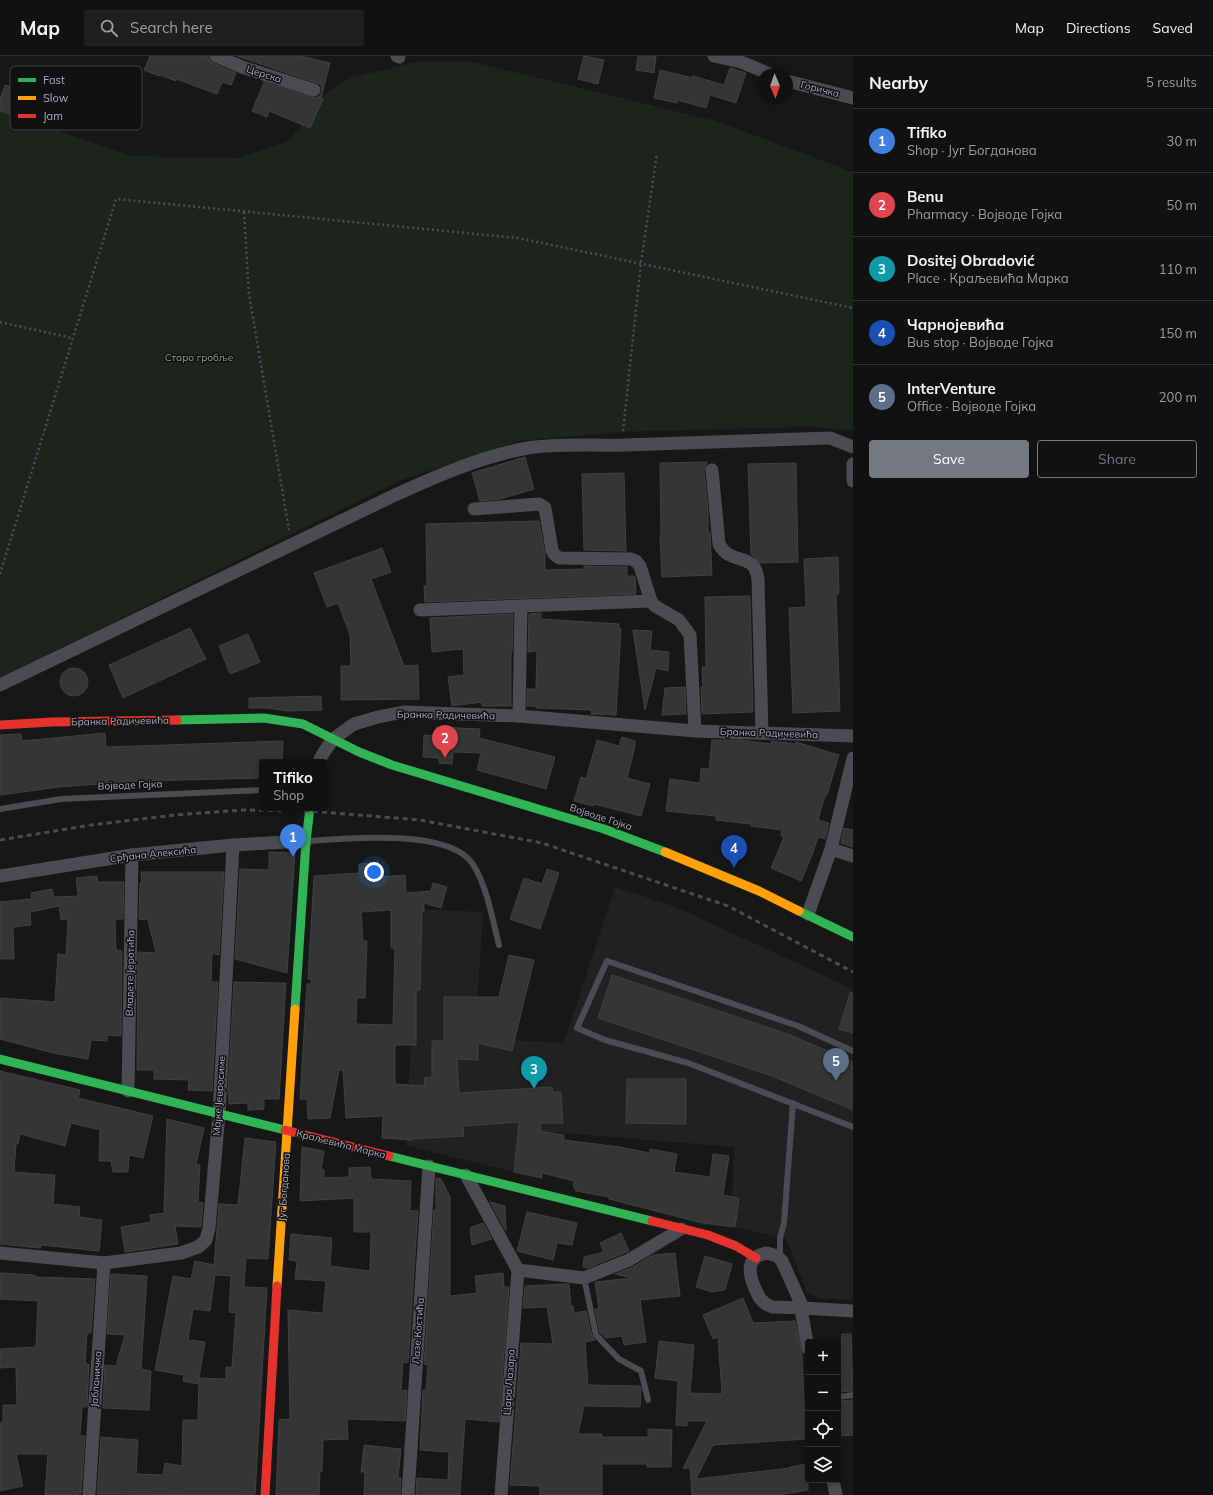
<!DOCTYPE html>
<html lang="en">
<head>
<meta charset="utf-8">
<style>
  :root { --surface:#111; --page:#1e1f1f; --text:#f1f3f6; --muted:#9c9d9f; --line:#303131; --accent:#757880 }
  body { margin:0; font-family:Mulish,sans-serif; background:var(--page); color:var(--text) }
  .controls { position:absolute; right:12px; bottom:12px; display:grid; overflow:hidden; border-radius:4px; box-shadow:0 2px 6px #0003 }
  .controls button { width:36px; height:36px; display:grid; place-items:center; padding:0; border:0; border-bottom:1px solid var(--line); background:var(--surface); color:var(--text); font:20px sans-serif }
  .compass { position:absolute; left:757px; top:12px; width:36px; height:36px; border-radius:50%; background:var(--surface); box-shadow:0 2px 6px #0003; rotate:178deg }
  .you { position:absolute; left:374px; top:816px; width:14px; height:14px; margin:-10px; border:3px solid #fff; border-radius:50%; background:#1a73e8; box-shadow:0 0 0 6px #1a73e833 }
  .badge { display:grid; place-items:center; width:26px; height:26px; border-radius:50%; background:var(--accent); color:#fff; font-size:13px; font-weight:700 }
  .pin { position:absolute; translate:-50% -33px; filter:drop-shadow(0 1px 2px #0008) }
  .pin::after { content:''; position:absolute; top:21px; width:14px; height:12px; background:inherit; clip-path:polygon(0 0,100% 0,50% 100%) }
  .popup { position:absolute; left:259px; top:703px; width:68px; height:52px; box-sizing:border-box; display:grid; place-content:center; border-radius:4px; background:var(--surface); filter:drop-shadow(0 1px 3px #0005); font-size:13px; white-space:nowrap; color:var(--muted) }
  .popup b { font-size:15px; color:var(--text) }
  .popup::after { content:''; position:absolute; left:50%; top:100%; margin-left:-8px; border:8px solid transparent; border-top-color:var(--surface) }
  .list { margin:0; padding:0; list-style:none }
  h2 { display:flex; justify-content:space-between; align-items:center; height:52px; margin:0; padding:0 16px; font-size:17px }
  h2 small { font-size:13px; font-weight:400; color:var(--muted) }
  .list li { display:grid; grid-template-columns:26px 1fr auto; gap:12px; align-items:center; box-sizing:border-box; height:64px; padding:0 16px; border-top:1px solid var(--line) }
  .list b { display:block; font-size:15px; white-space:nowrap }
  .list p { margin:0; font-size:13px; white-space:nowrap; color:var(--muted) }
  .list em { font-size:13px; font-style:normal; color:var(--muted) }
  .actions { display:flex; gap:8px; padding:12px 16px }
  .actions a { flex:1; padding:9px 0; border:1px solid var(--accent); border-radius:4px; text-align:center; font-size:14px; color:var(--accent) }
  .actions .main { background:var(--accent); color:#fff }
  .icon { flex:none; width:22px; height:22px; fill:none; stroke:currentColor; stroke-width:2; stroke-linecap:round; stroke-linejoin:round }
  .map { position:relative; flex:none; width:853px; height:1439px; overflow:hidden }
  header { display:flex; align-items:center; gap:24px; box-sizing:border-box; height:56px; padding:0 20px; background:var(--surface); border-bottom:1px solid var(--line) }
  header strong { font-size:19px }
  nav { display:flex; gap:22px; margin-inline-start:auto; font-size:14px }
  .search { width:280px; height:36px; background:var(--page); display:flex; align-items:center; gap:10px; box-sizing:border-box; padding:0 14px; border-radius:4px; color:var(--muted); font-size:15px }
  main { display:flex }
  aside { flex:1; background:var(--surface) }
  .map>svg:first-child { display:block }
  .built { fill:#212123 }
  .green { fill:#1d241e }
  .building { fill:#353536; stroke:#3f4043; fill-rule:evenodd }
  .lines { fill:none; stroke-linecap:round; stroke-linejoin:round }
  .path { stroke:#4d4e52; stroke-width:2.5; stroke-dasharray:2 3; stroke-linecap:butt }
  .lane { stroke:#4b4c50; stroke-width:6 }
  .street { stroke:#4b4c50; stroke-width:13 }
  .fast { stroke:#30b455; stroke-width:9 }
  .slow { stroke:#ff9f0a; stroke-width:9 }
  .jam { stroke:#e5322d; stroke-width:9 }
  .rail { stroke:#4b4c4f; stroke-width:3; stroke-dasharray:5 4; stroke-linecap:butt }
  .labels { text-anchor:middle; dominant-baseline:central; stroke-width:3; stroke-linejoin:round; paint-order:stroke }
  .street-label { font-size:10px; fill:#a8adb8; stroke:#111113 }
  .park-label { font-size:10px; fill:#7fa381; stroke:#111113 }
  .key { fill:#111113; stroke:#3e4045; stroke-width:1 }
  .key-label { font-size:11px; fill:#a8adb8 }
</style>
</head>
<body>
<header>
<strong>Map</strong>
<div class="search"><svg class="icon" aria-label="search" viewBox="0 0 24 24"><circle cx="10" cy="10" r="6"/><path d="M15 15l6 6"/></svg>Search here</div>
<nav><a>Map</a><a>Directions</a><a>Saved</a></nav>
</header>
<main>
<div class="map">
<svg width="853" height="1439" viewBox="0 0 853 1439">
  <rect width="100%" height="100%" fill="#171717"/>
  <polygon class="built" points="615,831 676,851 853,933 853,1244 821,1243 807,1236 786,1183 731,1170 734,1091 540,1075 536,1121 406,1090 417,853 483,856 475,982 564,987"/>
  <polygon class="green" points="469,5 716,65 853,116 853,374 805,371 619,376 518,385 399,425 0,622 0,55 132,100 238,102 287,86 300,72 306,60 329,35 350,22 415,6"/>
  <g class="building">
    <polygon points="150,0 208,0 209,4 213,7 236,17 231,29 222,26 217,38 176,23 176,25 160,19 159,20 144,14"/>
    <polygon points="237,0 301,0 330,7 321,42 323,43 310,72 269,55 267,61 252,55 264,26 315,42 320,40 322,36 322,32 320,28"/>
    <polygon points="584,0 604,4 598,28 578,23"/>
    <polygon points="638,0 656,0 654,17 636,14"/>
    <polygon points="730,12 746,17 736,47 710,39 706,52 677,44 677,47 654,42 660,14 693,22 693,20 724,29"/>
    <polygon points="5,29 78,52 72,67 26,53 23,62 0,55 0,43"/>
    <polygon points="525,401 534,433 500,443 480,445 472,417"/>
    <polygon points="707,406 704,415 708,454 708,477 710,477 712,519 662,521 660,479 661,479 660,407"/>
    <polygon points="796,407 798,506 760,507 751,498 748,408"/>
    <polygon points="624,417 626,495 584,494 582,418"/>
    <polygon points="539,465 545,498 545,514 584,513 584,510 627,511 627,520 635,520 636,538 425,546 424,530 427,530 426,468"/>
    <polygon points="382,492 391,516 371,523 404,610 418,609 419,643 341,644 341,610 351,610 350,579 338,547 327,551 314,517"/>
    <polygon points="838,501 839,538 836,538 840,655 793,657 789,552 806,551 804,503"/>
    <polygon points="750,540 753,656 702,658 701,631 703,631 702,611 706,611 705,541"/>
    <polygon points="541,557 541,563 619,568 619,573 621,573 616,659 591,658 592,654 536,652 536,650 527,650 527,633 536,633 537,595 528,596 529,558"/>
    <polygon points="513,558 512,596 511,596 511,650 482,650 482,646 452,650 448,621 464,619 463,593 432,596 430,562"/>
    <polygon points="190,572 206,603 123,642 109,609"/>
    <polygon points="633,574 652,575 650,594 669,596 668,615 656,612 645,654"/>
    <polygon points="248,578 260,606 230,618 219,590"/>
    <circle cx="74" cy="626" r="14"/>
    <polygon points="685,631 686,658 662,659 665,632"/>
    <polygon points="321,640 322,654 289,655 266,652 249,652 249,642"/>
    <polygon points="436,671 480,673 479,682 555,701 546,733 477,714 481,697 453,696 452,708 439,707 439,702 423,701 424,679 436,680"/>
    <polygon points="105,677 106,691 283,685 282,706 262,706 262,722 141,725 59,731 0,739 0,679 21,678 22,685"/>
    <polygon points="622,681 635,685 635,690 627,722 650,728 641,760 594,748 593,750 574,745 581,721 586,723 597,684 619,690"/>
    <polygon points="712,684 741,684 771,688 771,685 796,688 796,686 839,699 827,739 825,739 818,764 829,767 825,783 818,781 812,799 801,825 771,812 784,781 781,780 782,774 751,770 751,768 716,764 716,760 666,755 670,723 700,727 701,712 709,713"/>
    <polygon points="844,772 853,774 853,791 841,787"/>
    <polygon points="269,796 295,797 287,917 235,903 240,813 269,814"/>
    <path d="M378 806 379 821 405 819 406 837 431 835 433 827 447 831 441 852 424 847V855L422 856 420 934H416V989H395V1028L425 1030 424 1022 432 1021V985H444V941H499L509 899 534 904 512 995 478 987V1004L457 1003 459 1037 552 1031 553 1036H561L563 1067H541L540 1075 564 1079V1084L620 1091 650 1097V1093L677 1098 674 1116 710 1121 713 1098 729 1100 723 1139 739 1142 735 1171 702 1167 609 1143V1141L576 1135 573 1129 574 1125 542 1117V1122L514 1116 519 1066 463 1070 464 1080 412 1083V1084L382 1082 383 1060 346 1062 343 1014H339L330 1062 308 1063 307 1043H300L307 928H311L312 924 308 923 314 820 359 817V808ZM391 854V892H395L393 969 356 968 357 942H365L367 885H363L361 856Z"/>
    <polygon points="547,813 559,817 540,873 510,863 524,822 542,828"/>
    <polygon points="141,816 224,816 219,899 212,897 211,926 218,926 212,1035 188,1034 189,1024 154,1023 154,1014 137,1014 138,896 156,897 148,864 139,863 140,827 142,827"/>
    <polygon points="97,820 98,826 124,826 123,863 115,863 116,894 122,895 121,980 107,979 107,985 91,984 88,1003 53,997 0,983 0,942 55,946 58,898 66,899 68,863 61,864 59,850 30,856 31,869 13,871 14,903 0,903 0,846 32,843 31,837 52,833 54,841 78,840 76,822"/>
    <polygon points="612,919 788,978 853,1006 853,1054 772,1020 598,962"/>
    <polygon points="234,926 286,927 279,1043 264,1043 264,1053 248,1054 248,1047 229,1048 228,1035"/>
    <polygon points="850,937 853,937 853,977 839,973"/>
    <polygon points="0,1015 80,1034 78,1042 153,1060 143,1102 129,1099 128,1116 113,1116 111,1105 99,1105 100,1074 71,1067 65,1090 20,1078 18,1088 16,1088 14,1116 55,1119 53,1148 80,1151 79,1161 102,1164 99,1195 41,1189 40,1192 0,1188"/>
    <polygon points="627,1023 686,1023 686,1068 626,1067"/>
    <polygon points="167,1063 204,1072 196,1108 200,1109 198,1146 203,1147 201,1171 175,1170 178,1188 125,1196 121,1171 151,1166 150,1159 164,1157"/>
    <path d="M245 1082 276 1086 268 1203 246 1202 244 1231 267 1232 255 1439 97 1438 101 1381 138 1384 136 1418 163 1419 165 1407 182 1410 183 1364H198L199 1322 198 1328 183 1325 184 1319 155 1314 173 1220 191 1223 195 1205 214 1209 219 1148 238 1149ZM215 1219 231 1220 229 1256 236 1257 232 1311H226V1323L199 1322 205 1286 188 1284 193 1253 210 1255Z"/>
    <polygon points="302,1091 324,1095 321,1114 324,1114 324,1122 349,1121 349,1112 370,1111 371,1123 411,1125 410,1155 418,1155 408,1307 403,1306 401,1335 407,1334 405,1365 347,1363 348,1383 323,1384 322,1415 320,1415 319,1439 276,1439 279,1364 290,1363 288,1254 323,1257 326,1225 295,1223 297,1205 289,1204 291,1178 332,1182 330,1210 370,1215 371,1176 354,1176 354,1142 300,1145"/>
    <polygon points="436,1122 441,1123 450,1141 450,1240 477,1237 475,1220 503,1217 504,1231 509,1231 499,1366 465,1363 460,1439 416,1439 417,1422 448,1424 449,1396 420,1394 423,1334 426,1334 428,1309 424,1308 434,1154 436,1154"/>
    <polygon points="490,1146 505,1150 506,1175"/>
    <polygon points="527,1156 577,1167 572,1189 557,1187 553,1204 517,1195"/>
    <polygon points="483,1167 492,1183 472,1189 470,1172"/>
    <polygon points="621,1177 629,1195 588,1212 583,1211 584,1201 604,1196 600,1187"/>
    <polygon points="675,1197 680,1240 640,1244 646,1286 624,1289 622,1280 606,1282 600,1277 595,1253 599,1253 595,1226 633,1222 615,1218 633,1211 653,1199"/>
    <polygon points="705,1200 732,1208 725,1234 712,1236 696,1231"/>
    <polygon points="0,1217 35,1219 35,1221 95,1223 91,1277 87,1277 85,1308 89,1308 87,1351 82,1351 80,1380 85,1380 81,1438 77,1438 77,1439 45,1439 48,1398 16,1398 23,1430 0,1435 0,1367 3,1366 3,1349 17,1349 16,1311 0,1312 0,1293 36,1291 38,1245 0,1243"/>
    <polygon points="111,1218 147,1220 141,1313 151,1315 149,1354 103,1352 105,1309 116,1310 125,1279 107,1278"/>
    <polygon points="564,1228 569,1228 571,1250 573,1250 574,1257 586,1255 592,1280 595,1284 585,1286 588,1329 640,1330 641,1334 640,1351 584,1350 578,1378 602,1378 602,1381 648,1381 648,1373 672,1374 671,1411 647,1411 647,1408 602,1408 602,1439 540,1439 540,1430 510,1429 521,1287 553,1288 547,1251 523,1252 525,1230"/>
    <polygon points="743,1242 753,1267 795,1265 802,1297 804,1344 806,1343 808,1383 713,1389 696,1423 790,1412 790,1411 808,1408 808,1434 780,1439 692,1439 690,1412 683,1412 707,1365 687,1365 687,1370 676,1369 678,1325 655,1322 659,1285 694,1289 690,1337 722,1338 718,1281 713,1283 703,1259"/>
    <polygon points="842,1278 851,1278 853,1335 838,1336 838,1309 840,1309"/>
    <polygon points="853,1344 853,1379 839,1380 838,1345"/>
    <polygon points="364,1389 401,1393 398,1422 401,1422 400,1439 364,1439 365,1416 361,1416"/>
  </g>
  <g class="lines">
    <g class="path">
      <polyline points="244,156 249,238 289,474"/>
      <polyline points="0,266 72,282"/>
      <polyline points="623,375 641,207 657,97"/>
      <polyline points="0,518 116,143 518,182 853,252"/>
    </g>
    <g class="lane">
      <polyline points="0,753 61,743 262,734"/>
      <path d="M308 785C346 782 453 772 474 810 488 834 492 862 499 889"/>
      <polyline points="853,995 798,970 607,905 577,972 605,984 688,1007 853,1071"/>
      <polyline points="780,1202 780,1182 784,1167 793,1047"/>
      <polyline points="584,1222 596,1279 619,1303 641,1315 648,1344"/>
      <polyline points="838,1341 853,1339"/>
    </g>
    <g class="street">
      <polyline points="216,0 242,11 314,34"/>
      <polyline points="397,0 399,1"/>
      <polyline points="714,0 741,6 770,18"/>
      <polyline points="787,25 853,42"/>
      <polyline points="853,408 853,425"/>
      <path d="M712 414 719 488C731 511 754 494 758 523L762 677"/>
      <polyline points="474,453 539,448 545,452 552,494 554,498 559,502 631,503 636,505 640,510 651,545 655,550 679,564 690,579 695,675"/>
      <polyline points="420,554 651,545"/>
      <path d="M0 629 395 439C437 420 482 400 528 392 560 387 592 390 625 389 693 387 762 384 830 382L853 391"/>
      <polyline points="519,660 521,550"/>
      <polyline points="319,706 322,699 333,683 354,668 378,661 403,656 519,660 695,675 853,680"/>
      <polyline points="831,793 853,800"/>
      <polyline points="0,820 132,799 233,789 306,785"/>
      <polyline points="808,858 831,793 853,702"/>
      <polyline points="128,1035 132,799"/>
      <polyline points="466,1119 518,1214 584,1222 629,1204 681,1173"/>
      <polyline points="0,1197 104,1207 181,1197 198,1191 206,1184 209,1172 219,1058 233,789"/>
      <path d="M767 1197 777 1200 782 1205 803 1252 772 1251C761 1247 758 1240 754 1230 748 1215 747 1200 767 1197Z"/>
      <polyline points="803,1252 853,1255"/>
      <polyline points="801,1253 808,1292"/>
      <polyline points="833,1424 836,1439"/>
      <polyline points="89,1439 104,1207"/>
      <polyline points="408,1439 429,1110"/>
      <polyline points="501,1439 518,1214"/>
    </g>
    <g class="fast">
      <polyline points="177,664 264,662 303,668 359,696 392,709 604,773 665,796"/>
      <polyline points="799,855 853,881"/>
      <polyline points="295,953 306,785 310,752"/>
      <polyline points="0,1003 285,1074"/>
      <polyline points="389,1100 652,1165"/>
    </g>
    <g class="slow">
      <polyline points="665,796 759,835 799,855"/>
      <polyline points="277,1230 295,953"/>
    </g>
    <g class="jam">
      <polyline points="0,669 52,666 177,664"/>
      <polyline points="285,1074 389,1100"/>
      <polyline points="652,1165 708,1179 736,1190 756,1202"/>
      <polyline points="265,1439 277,1230"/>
    </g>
    <polyline class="rail" points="0,784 91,769 175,759 243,754 309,755 420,764 542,787 728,850 853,916"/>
  </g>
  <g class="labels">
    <g class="street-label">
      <text transform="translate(264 18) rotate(18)">Церска</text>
      <text transform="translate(820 33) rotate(14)">Горичка</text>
      <text transform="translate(446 659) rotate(1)">Бранка Радичевића</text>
      <text transform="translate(120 665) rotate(-1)">Бранка Радичевића</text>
      <text transform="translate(769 677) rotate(2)">Бранка Радичевића</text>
      <text transform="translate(130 729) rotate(-2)">Војводе Гојка</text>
      <text transform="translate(601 761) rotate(18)">Војводе Гојка</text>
      <text transform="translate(153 798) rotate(-6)">Срђана Алексића</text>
      <text transform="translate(130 917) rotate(-89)">Владете Јеротића</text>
      <text transform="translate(219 1040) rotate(-86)">Мајке Јевросиме</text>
      <text transform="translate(341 1088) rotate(14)">Краљевића Марка</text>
      <text transform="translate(284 1131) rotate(-86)">Југ Богданова</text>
      <text transform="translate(418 1275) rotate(-86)">Лазе Костића</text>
      <text transform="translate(96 1323) rotate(-86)">Јабланичка</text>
      <text transform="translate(509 1326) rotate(-86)">Цара Лазара</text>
    </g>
    <g class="park-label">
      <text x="199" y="301">Старо гробље</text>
    </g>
  </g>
  <rect x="10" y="10" width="132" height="64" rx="6" class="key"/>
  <rect x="18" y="22" width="18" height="4" fill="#30b455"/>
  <rect x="18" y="40" width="18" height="4" fill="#ff9f0a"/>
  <rect x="18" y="58" width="18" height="4" fill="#e5322d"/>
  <g class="key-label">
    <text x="43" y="28">Fast</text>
    <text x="43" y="46">Slow</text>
    <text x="43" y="64">Jam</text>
  </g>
</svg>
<div class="controls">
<button>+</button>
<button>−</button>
<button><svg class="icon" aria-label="locate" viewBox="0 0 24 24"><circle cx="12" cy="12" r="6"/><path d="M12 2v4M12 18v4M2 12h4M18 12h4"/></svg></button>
<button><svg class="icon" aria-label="layers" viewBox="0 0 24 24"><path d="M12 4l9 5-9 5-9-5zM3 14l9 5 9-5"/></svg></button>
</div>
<svg class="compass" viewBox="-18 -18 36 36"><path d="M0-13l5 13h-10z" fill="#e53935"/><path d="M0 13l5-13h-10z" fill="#9c9d9f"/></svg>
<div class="you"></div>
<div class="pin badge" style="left:293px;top:801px;background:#3f7fe0">1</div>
<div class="popup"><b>Tifiko</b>Shop</div>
<div class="pin badge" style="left:445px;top:702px;background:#e0444e">2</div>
<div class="pin badge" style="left:534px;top:1033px;background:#0f9aa8">3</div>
<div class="pin badge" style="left:734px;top:812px;background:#1a4fb4">4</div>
<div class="pin badge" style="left:836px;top:1025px;background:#5c6f8a">5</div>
</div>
<aside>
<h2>Nearby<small>5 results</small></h2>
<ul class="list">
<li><span class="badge" style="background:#3f7fe0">1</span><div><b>Tifiko</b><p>Shop · Југ Богданова</p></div><em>30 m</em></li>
<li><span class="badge" style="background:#e0444e">2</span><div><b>Benu</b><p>Pharmacy · Војводе Гојка</p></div><em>50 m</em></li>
<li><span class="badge" style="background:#0f9aa8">3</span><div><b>Dositej Obradović</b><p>Place · Краљевића Марка</p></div><em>110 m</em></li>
<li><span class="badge" style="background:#1a4fb4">4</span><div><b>Чарнојевића</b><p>Bus stop · Војводе Гојка</p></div><em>150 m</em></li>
<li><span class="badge" style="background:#5c6f8a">5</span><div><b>InterVenture</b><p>Office · Војводе Гојка</p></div><em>200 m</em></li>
</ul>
<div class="actions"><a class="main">Save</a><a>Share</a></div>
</aside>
</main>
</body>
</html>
